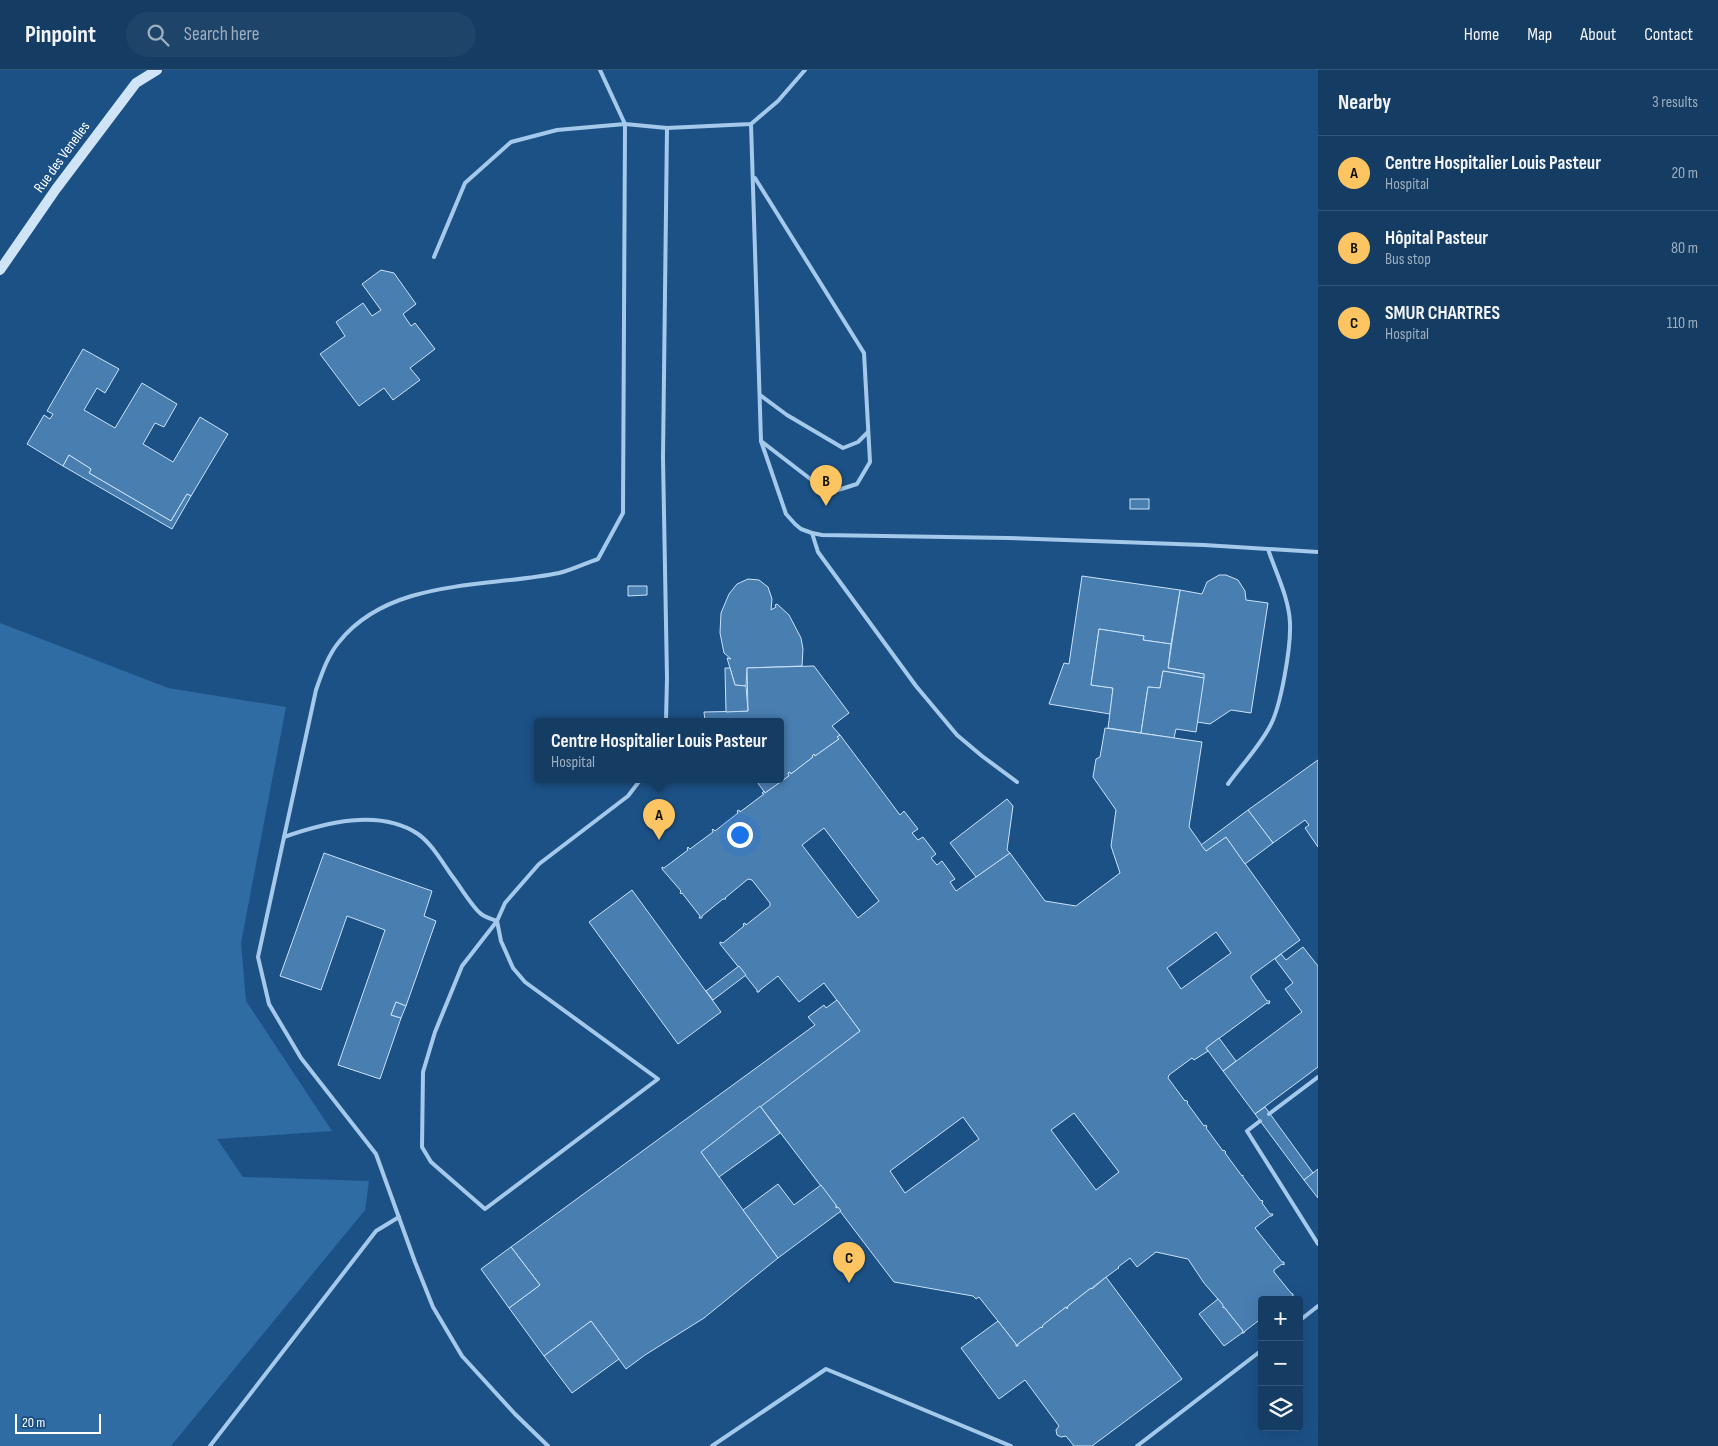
<!DOCTYPE html>
<html lang="en">
<head>
<meta charset="utf-8">
<style>
  :root { --surface:#153d64; --page:#1e446a; --text:#f1f3f6; --muted:#9daebf; --line:#345678; --accent:#fcc562 }
  body { margin:0; font-family:"Sofia Sans Condensed",sans-serif; background:var(--page); color:var(--text) }
  .controls { position:absolute; right:15px; bottom:15px; display:grid; overflow:hidden; border-radius:5px; box-shadow:0 5px 20px #0002 }
  .controls button { width:45px; height:45px; display:grid; place-items:center; padding:0; border:0; border-bottom:1px solid var(--line); background:var(--surface); color:var(--text); font:25px sans-serif }
  .scale { position:absolute; left:15px; bottom:12px; width:86px; box-sizing:border-box; padding-left:5px; border:2px solid #fff; border-top:0; font-size:14px; line-height:18px; white-space:nowrap; color:#fff; -webkit-text-stroke:4px #1c5186; paint-order:stroke }
  .you { position:absolute; left:739px; top:764px; width:18px; height:18px; margin:-12px; border:4px solid #fff; border-radius:50%; background:#1a73e8; box-shadow:0 0 0 8px #1a73e833 }
  .badge { display:grid; place-items:center; width:32px; height:32px; border-radius:50%; background:var(--accent); color:#111; font-size:16px; font-weight:700 }
  .pin { position:absolute; translate:-50% -41px; filter:drop-shadow(0 1px 2px #0008) }
  .pin::after { content:''; position:absolute; top:26px; width:18px; height:15px; background:inherit; clip-path:polygon(0 0,100% 0,50% 100%) }
  .popup { position:absolute; left:534px; top:648px; width:250px; height:65px; box-sizing:border-box; display:grid; place-content:center; border-radius:5px; background:var(--surface); filter:drop-shadow(0 1px 4px #0005); font-size:16px; white-space:nowrap; color:var(--muted) }
  .popup b { font-size:19px; color:var(--text) }
  .popup::after { content:''; position:absolute; left:50%; top:100%; margin-left:-10px; border:10px solid transparent; border-top-color:var(--surface) }
  .list { margin:0; padding:0; list-style:none }
  h2 { display:flex; justify-content:space-between; align-items:center; height:65px; margin:0; padding:0 20px; font-size:21px }
  h2 small { font-size:16px; font-weight:400; color:var(--muted) }
  .list li { display:grid; grid-template-columns:32px 1fr auto; gap:15px; align-items:center; box-sizing:border-box; height:75px; padding:0 20px; border-top:1px solid var(--line) }
  .list b { display:block; font-size:19px; white-space:nowrap }
  .list p { margin:0; font-size:16px; white-space:nowrap; color:var(--muted) }
  .list em { font-size:16px; font-style:normal; color:var(--muted) }
  .icon { flex:none; width:28px; height:28px; fill:none; stroke:currentColor; stroke-width:2; stroke-linecap:round; stroke-linejoin:round }
  .map { position:relative; flex:none; width:1318px; height:1376px; overflow:hidden }
  header { display:flex; align-items:center; gap:30px; box-sizing:border-box; height:70px; padding:0 25px; background:var(--surface); border-bottom:1px solid var(--line) }
  header strong { font-size:24px }
  nav { display:flex; gap:28px; margin-inline-start:auto; font-size:18px }
  .search { width:350px; height:45px; background:var(--page); display:flex; align-items:center; gap:12px; box-sizing:border-box; padding:0 18px; border-radius:28px; color:var(--muted); font-size:19px }
  main { display:flex }
  aside { flex:1; background:var(--surface) }
  .map>svg:first-child { display:block }
  .green { fill:#2f6ca4 }
  .building { fill:#497eb1; stroke:#c9e2f8; fill-rule:evenodd }
  .lines { fill:none; stroke-linecap:round; stroke-linejoin:round }
  .lane { stroke:#a4c9eb; stroke-width:4 }
  .secondary { stroke:#d0e4f8; stroke-width:10 }
  .labels { text-anchor:middle; dominant-baseline:central; stroke-width:4; stroke-linejoin:round; paint-order:stroke }
  .street-label { font-size:15px; fill:#fff; stroke:#1c5186 }
</style>
</head>
<body>
<header>
<strong>Pinpoint</strong>
<div class="search"><svg class="icon" aria-label="search" viewBox="0 0 24 24"><circle cx="10" cy="10" r="6"/><path d="M15 15l6 6"/></svg>Search here</div>
<nav><a>Home</a><a>Map</a><a>About</a><a>Contact</a></nav>
</header>
<main>
<div class="map">
<svg width="1318" height="1376" viewBox="0 0 1318 1376">
  <rect width="100%" height="100%" fill="#1c5186"/>
  <polygon class="green" points="0,553 168,618 286,637 241,873 246,931 332,1061 217,1069 243,1107 369,1111 365,1140 171,1376 0,1376"/>
  <g class="building">
    <polygon points="381,200 394,203 416,234 403,244 411,256 415,253 435,279 410,298 420,310 393,330 384,318 359,336 320,284 345,266 336,252 363,233 372,246 381,240 362,214"/>
    <polygon points="83,279 119,299 105,323 97,318 84,340 115,358 142,313 177,334 164,357 155,353 143,374 173,392 200,347 228,364 191,426 187,424 171,451 89,403 91,399 69,385 63,396 27,374 44,345 50,349 53,344 47,341"/>
    <polygon points="69,385 91,399 89,403 171,451 187,424 191,426 172,459 63,396"/>
    <rect x="1130" y="429" width="19" height="10"/>
    <polygon points="1219,505 1226,505 1238,510 1245,521 1246,530 1268,533 1251,643 1231,640 1210,654 1197,652 1204,604 1168,598 1180,520 1202,524 1207,512"/>
    <polygon points="1082,506 1180,520 1171,574 1143,570 1144,566 1099,559 1091,615 1113,618 1110,644 1049,634 1064,593 1069,594"/>
    <polygon points="748,509 759,510 768,517 772,529 771,540 776,537 775,535 777,534 789,545 801,568 803,579 802,596 747,598 746,616 735,615 727,588 731,589 724,583 720,563 721,543 729,524 737,514"/>
    <polygon points="628,516 647,516 647,525 628,526"/>
    <polygon points="1099,559 1144,566 1143,570 1171,574 1168,598 1204,604 1204,608 1163,601 1160,618 1148,617 1141,663 1108,658 1113,618 1091,615"/>
    <polygon points="814,596 849,643 832,656 840,665 837,667 839,669 815,686 814,684 812,686 813,687 791,704 790,702 788,703 789,706 765,723 755,709 780,709 780,651 705,651 704,642 748,641 747,598"/>
    <polygon points="725,598 730,598 735,615 746,616 748,641 726,642"/>
    <polygon points="1163,601 1204,608 1196,662 1176,659 1174,668 1141,663 1148,617 1160,618"/>
    <path d="M1105 658 1202 672 1189 757 1206 781 1226 767 1300 870 1251 906V908L1267 931H1270L1269 934 1267 933 1206 978 1208 981 1194 990 1192 988 1169 1005 1168 1008 1185 1031 1186 1030 1188 1032 1187 1033 1204 1056 1206 1055 1207 1057 1206 1058 1223 1081 1224 1080 1226 1082 1225 1083 1242 1106 1243 1105V1107L1261 1131 1262 1130 1263 1132 1262 1133 1270 1144H1273L1272 1146H1270L1255 1158 1282 1192H1284V1195L1282 1194 1274 1200V1202L1291 1223 1293 1224V1226L1285 1230H1262V1248L1245 1261 1244 1263H1242L1243 1261 1224 1237 1223 1238 1222 1236 1223 1235 1204 1213 1188 1189 1156 1182 1137 1197 1130 1188 1118 1197 1119 1198 1117 1199 1093 1217 1092 1219 1091 1218 1068 1236 1067 1239 1066 1237 1043 1255 1042 1258 1041 1257 1018 1274V1276H1016V1274L979 1227 976 1229 973 1226 894 1212 760 1036 860 961 824 913 799 932 778 906 760 920 759 922H757V920L720 874V872L723 873 744 856 743 854 745 853 746 855 770 836V833L752 810 748 809 725 828 726 829H723L702 846V848H699L700 846 682 823 681 824 680 822 681 821 662 799V797L664 798 688 780 687 779 688 777 690 779 713 762 712 760 713 759 715 761 738 743 737 741 739 740 740 742 764 724 762 723 764 721 765 723 789 706 788 703 790 702 791 704 813 687 812 686 814 684 815 686 839 669 837 667 840 665 900 745 904 741 918 759 912 763 918 770 923 767 936 784 931 788 937 795 942 791 955 809 950 812 956 821 1010 783 1045 831 1076 836 1120 803 1111 776 1116 740 1093 707 1096 689 1100 687ZM824 758 879 831 858 848 802 775ZM1216 862 1231 883 1181 919 1167 898ZM1074 1043 1119 1102 1096 1120 1051 1060ZM963 1047 979 1069 905 1123 890 1101Z"/>
    <polygon points="1318,690 1318,777 1305,758 1309,755 1305,750 1273,773 1248,740"/>
    <polygon points="1007,729 1013,736 1007,780 1010,783 976,807 950,773"/>
    <polygon points="1248,740 1273,773 1245,794 1226,767 1206,781 1201,775"/>
    <polygon points="324,783 432,821 424,846 436,851 406,936 396,932 391,945 401,948 380,1009 338,995 385,860 347,846 321,920 280,906"/>
    <polygon points="632,820 721,942 678,974 589,852"/>
    <polygon points="1303,877 1318,896 1318,997 1255,1044 1223,1001 1302,942 1285,919 1293,913 1275,889 1281,884 1286,890"/>
    <polygon points="739,896 746,905 713,930 706,921"/>
    <polygon points="837,930 860,961 701,1082 778,1188 704,1248 645,1285 626,1299 591,1251 544,1286 509,1238 540,1215 511,1177 815,955 808,947 824,935 826,938"/>
    <polygon points="396,932 406,936 401,948 391,945"/>
    <polygon points="1219,968 1236,991 1223,1001 1206,978"/>
    <polygon points="760,1036 780,1063 719,1107 701,1082"/>
    <polygon points="1265,1037 1313,1103 1304,1110 1255,1044"/>
    <polygon points="1318,1099 1318,1128 1304,1110"/>
    <polygon points="778,1114 794,1135 821,1115 836,1135 836,1138 838,1137 841,1141 778,1188 743,1140"/>
    <polygon points="511,1177 540,1215 509,1238 481,1199"/>
    <polygon points="1106,1207 1182,1309 1092,1376 1074,1376 1066,1366 1061,1367 1057,1365 1056,1360 1059,1356 1025,1310 999,1329 961,1278 998,1251 1016,1274 1016,1276 1018,1276 1018,1274 1041,1257 1042,1258 1043,1255 1066,1237 1067,1239 1068,1236 1091,1218 1092,1219"/>
    <polygon points="1218,1229 1223,1235 1223,1238 1224,1237 1243,1261 1242,1263 1224,1276 1199,1244"/>
    <polygon points="591,1251 619,1289 572,1323 544,1286"/>
  </g>
  <g class="lines">
    <g class="lane">
      <polyline points="751,54 761,371 786,444 795,454 801,459 812,463 822,465 1008,468 1204,475 1318,482"/>
      <polyline points="755,108 864,283 870,392 857,414 838,420 813,411 761,371"/>
      <polyline points="434,187 465,113 511,72 557,60 625,54 667,58 751,54 778,31 805,0"/>
      <polyline points="760,325 787,345 843,378 858,372 868,362"/>
      <polyline points="812,463 818,482 916,616 957,665 982,686 1017,712"/>
      <polyline points="666,651 667,608 663,388 667,58"/>
      <path d="M1228 714C1241 696 1258 678 1269 658 1281 638 1291 577 1290 553 1289 528 1276 503 1268 479"/>
      <path d="M284 767C324 753 379 738 418 764 432 774 442 792 452 806 460 816 471 835 480 843 484 847 492 849 497 851L462 896 435 962 423 1002 422 1077 431 1092 485 1139 658 1009 525 912 513 898 501 871 497 851 505 833 539 794 628 726 641 709"/>
      <polyline points="1269,1044 1318,1007"/>
      <polyline points="1260,1051 1247,1061 1318,1174"/>
      <polyline points="1299,1251 1318,1236"/>
      <polyline points="210,1376 376,1161 399,1147"/>
      <path d="M548 1376 515 1344 462 1286 433 1237 415 1192 376 1084 301 988 269 934 258 887 316 620C322 603 328 585 339 572 390 508 486 518 559 503 572 500 586 493 598 489L623 443 625 54 600 0"/>
      <polyline points="712,1376 826,1299 1011,1376"/>
      <polyline points="1137,1376 1262,1280"/>
    </g>
    <polyline class="secondary" points="0,200 56,119 136,13 157,0"/>
  </g>
  <g class="labels">
    <g class="street-label">
      <text transform="translate(62 87) rotate(-54)">Rue des Venelles</text>
    </g>
  </g>
</svg>
<div class="controls">
<button>+</button>
<button>−</button>
<button><svg class="icon" aria-label="layers" viewBox="0 0 24 24"><path d="M12 4l9 5-9 5-9-5zM3 14l9 5 9-5"/></svg></button>
</div>
<div class="scale">20 m</div>
<div class="you"></div>
<div class="pin badge" style="left:659px;top:770px">A</div>
<div class="popup"><b>Centre Hospitalier Louis Pasteur</b>Hospital</div>
<div class="pin badge" style="left:826px;top:436px">B</div>
<div class="pin badge" style="left:849px;top:1213px">C</div>
</div>
<aside>
<h2>Nearby<small>3 results</small></h2>
<ul class="list">
<li><span class="badge">A</span><div><b>Centre Hospitalier Louis Pasteur</b><p>Hospital</p></div><em>20 m</em></li>
<li><span class="badge">B</span><div><b>Hôpital Pasteur</b><p>Bus stop</p></div><em>80 m</em></li>
<li><span class="badge">C</span><div><b>SMUR CHARTRES</b><p>Hospital</p></div><em>110 m</em></li>
</ul>
</aside>
</main>
</body>
</html>
